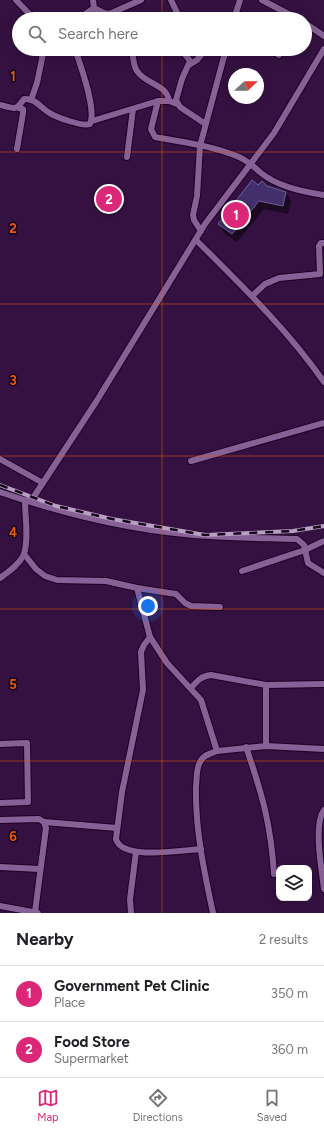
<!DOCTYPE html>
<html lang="en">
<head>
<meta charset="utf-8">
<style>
  :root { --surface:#fff; --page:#f2f2f2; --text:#202124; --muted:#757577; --line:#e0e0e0; --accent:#db2777 }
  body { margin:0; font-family:Figtree,sans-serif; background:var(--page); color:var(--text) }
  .controls { position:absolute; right:12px; bottom:12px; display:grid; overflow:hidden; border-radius:8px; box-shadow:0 2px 10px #0003 }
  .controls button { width:36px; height:36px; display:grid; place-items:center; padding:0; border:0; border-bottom:1px solid var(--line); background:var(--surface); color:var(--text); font:20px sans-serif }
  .compass { position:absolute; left:228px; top:68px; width:36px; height:36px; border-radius:50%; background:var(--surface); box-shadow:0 2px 10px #0003; rotate:68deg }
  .you { position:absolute; left:148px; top:606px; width:14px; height:14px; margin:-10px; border:3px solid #fff; border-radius:50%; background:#1a73e8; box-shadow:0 0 0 6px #1a73e833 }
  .badge { display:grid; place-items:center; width:26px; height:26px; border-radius:50%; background:var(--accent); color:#fff; font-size:13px; font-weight:700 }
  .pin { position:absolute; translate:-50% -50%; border:2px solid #fff; box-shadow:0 1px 4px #0006 }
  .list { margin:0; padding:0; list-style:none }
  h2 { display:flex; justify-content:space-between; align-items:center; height:52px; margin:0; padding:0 16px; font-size:17px }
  h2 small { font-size:13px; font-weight:400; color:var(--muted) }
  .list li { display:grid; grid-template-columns:26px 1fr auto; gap:12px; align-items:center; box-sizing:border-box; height:56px; padding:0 16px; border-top:1px solid var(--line) }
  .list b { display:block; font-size:15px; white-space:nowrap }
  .list p { margin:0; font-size:13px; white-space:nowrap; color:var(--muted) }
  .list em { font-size:13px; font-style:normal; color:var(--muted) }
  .icon { flex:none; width:22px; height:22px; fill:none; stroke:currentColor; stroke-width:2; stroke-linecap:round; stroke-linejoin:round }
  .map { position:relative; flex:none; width:324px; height:913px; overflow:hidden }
  .search { position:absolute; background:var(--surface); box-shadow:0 2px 10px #0003; left:12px; right:12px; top:12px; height:44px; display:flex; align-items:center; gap:10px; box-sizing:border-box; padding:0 14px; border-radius:22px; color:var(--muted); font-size:15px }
  .sheet { height:164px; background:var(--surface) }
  nav { display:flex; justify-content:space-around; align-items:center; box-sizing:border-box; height:56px; border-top:1px solid var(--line); background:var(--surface); font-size:11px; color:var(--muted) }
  nav a { display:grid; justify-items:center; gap:2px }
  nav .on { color:var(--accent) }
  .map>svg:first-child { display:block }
  .shadow { fill:#0007 }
  .building { fill:#432f6b; stroke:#71609a }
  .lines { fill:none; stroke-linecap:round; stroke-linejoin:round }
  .minor-casing { stroke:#1c0026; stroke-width:8 }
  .minor { stroke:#876095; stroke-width:6 }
  .rail-casing { stroke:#b99fc3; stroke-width:4 }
  .rail { stroke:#15061a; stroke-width:2.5; stroke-dasharray:8; stroke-linecap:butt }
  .grid { fill:none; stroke:#e8590c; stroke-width:1; stroke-opacity:0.55 }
  .grid-label { font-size:13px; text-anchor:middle; font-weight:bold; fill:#e8590c; stroke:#15061a; stroke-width:3; stroke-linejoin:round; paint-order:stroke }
</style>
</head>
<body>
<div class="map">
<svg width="324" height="913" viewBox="0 0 324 913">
  <rect width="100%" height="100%" fill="#351141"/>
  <polygon class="shadow" points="267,186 286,193 291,201 288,214 264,209 237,242 224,233 219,224 258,187"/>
  <polygon class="building" points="252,180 258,185 262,181 267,186 286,192 283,206 259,201 232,234 218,224"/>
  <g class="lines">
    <defs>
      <g id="minor">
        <polyline points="16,0 34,19"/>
        <polyline points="171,0 180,19"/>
        <polyline points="262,0 298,19"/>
        <polyline points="94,8 104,13 109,14 141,0"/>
        <polyline points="78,19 94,8 93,0"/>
        <polyline points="234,19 240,0"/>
        <polyline points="305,23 324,36"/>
        <path d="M132 49C133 56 133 65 137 71 145 84 167 84 169 101"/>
        <polyline points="181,49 190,61 182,79 176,100 180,107 204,123"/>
        <polyline points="271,49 279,55"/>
        <polyline points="189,65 197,60 206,49"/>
        <polyline points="31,100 37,83 44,49"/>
        <path d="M158 101 151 129 155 137C183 142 213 146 239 157 248 161 253 166 261 173 278 187 303 192 324 195"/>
        <path d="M0 105C15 108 15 112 24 99 35 98 40 107 48 112 55 117 83 127 90 124 97 110 80 64 75 49"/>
        <polyline points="92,121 158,101 169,101 177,104"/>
        <polyline points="17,149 23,113 23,109 19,108"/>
        <polyline points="127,157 133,109"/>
        <polyline points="201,231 194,220 193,215 197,196 200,146 226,49"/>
        <path d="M196 240C241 285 287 329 324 382"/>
        <polyline points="252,296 265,284 279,278 320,274 319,246 321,243 324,243"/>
        <polyline points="0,459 43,483"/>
        <polyline points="191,461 324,423"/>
        <path d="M0 492C67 515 138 532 209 536 238 538 268 538 297 539L304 545 308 563 324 573"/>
        <polyline points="24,554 36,569 45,576 57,580 106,581 137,588 150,637 167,663 201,700 217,751 266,746 324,749"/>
        <polyline points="242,571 305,550 324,541"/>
        <path d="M0 578C8 572 20 564 24 554 29 538 25 517 25 501L33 498 96 402 205 224 274 133 324 49"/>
        <polyline points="137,588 176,594 185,603 191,606 220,607"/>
        <path d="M150 637 144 645 141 652 143 690 122 792 116 839C122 861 183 850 201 849"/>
        <path d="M191 688C197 681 201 676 211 675L266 685 324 684"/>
        <polyline points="0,744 27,743 28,802 0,803"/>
        <polyline points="266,746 266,685"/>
        <path d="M246 747C262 793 271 825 274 874"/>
        <path d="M324 810C313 824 322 871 324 889"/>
        <polyline points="0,820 39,819 44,822 46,828 35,912"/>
        <polyline points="44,822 117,828"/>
        <polyline points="0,867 40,869"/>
        <polyline points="0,906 38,913"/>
        <polyline points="131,913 130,899 136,852"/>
        <path d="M213 913C204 871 195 829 196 786 197 778 196 769 200 762 203 755 211 753 217 751"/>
      </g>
    </defs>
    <use href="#minor" class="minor-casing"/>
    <use href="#minor" class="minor"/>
    <defs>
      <polyline id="rail" points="0,485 56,506 112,519 205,535 293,531 324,526"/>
    </defs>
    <use href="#rail" class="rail-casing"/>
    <use href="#rail" class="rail"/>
  </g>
  <path class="grid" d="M162 0V19M162 49V913M0 152H324M0 304H324M0 456H324M0 609H324M0 761H324"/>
  <g class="grid-label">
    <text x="13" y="81">1</text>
    <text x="13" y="233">2</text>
    <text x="13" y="385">3</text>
    <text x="13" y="537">4</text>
    <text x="13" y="689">5</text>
    <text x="13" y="841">6</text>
  </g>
</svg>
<div class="controls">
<button><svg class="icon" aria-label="layers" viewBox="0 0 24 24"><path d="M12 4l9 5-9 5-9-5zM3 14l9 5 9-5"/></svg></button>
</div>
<svg class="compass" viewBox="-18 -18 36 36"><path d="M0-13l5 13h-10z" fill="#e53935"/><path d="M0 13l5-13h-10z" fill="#757577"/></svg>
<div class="you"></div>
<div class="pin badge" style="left:236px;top:215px">1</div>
<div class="pin badge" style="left:109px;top:199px">2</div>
<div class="search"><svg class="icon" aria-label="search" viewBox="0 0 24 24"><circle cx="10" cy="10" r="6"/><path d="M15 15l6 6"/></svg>Search here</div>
</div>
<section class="sheet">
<h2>Nearby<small>2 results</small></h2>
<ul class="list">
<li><span class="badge">1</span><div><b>Government Pet Clinic</b><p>Place</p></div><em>350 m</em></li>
<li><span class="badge">2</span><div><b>Food Store</b><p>Supermarket</p></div><em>360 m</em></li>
</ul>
</section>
<nav>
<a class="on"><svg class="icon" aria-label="map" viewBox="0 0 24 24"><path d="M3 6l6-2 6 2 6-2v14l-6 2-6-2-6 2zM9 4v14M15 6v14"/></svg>Map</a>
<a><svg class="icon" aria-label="directions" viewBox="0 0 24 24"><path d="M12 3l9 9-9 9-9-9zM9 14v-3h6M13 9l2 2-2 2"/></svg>Directions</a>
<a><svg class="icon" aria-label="saved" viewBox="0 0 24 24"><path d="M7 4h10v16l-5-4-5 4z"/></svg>Saved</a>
</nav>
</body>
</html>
